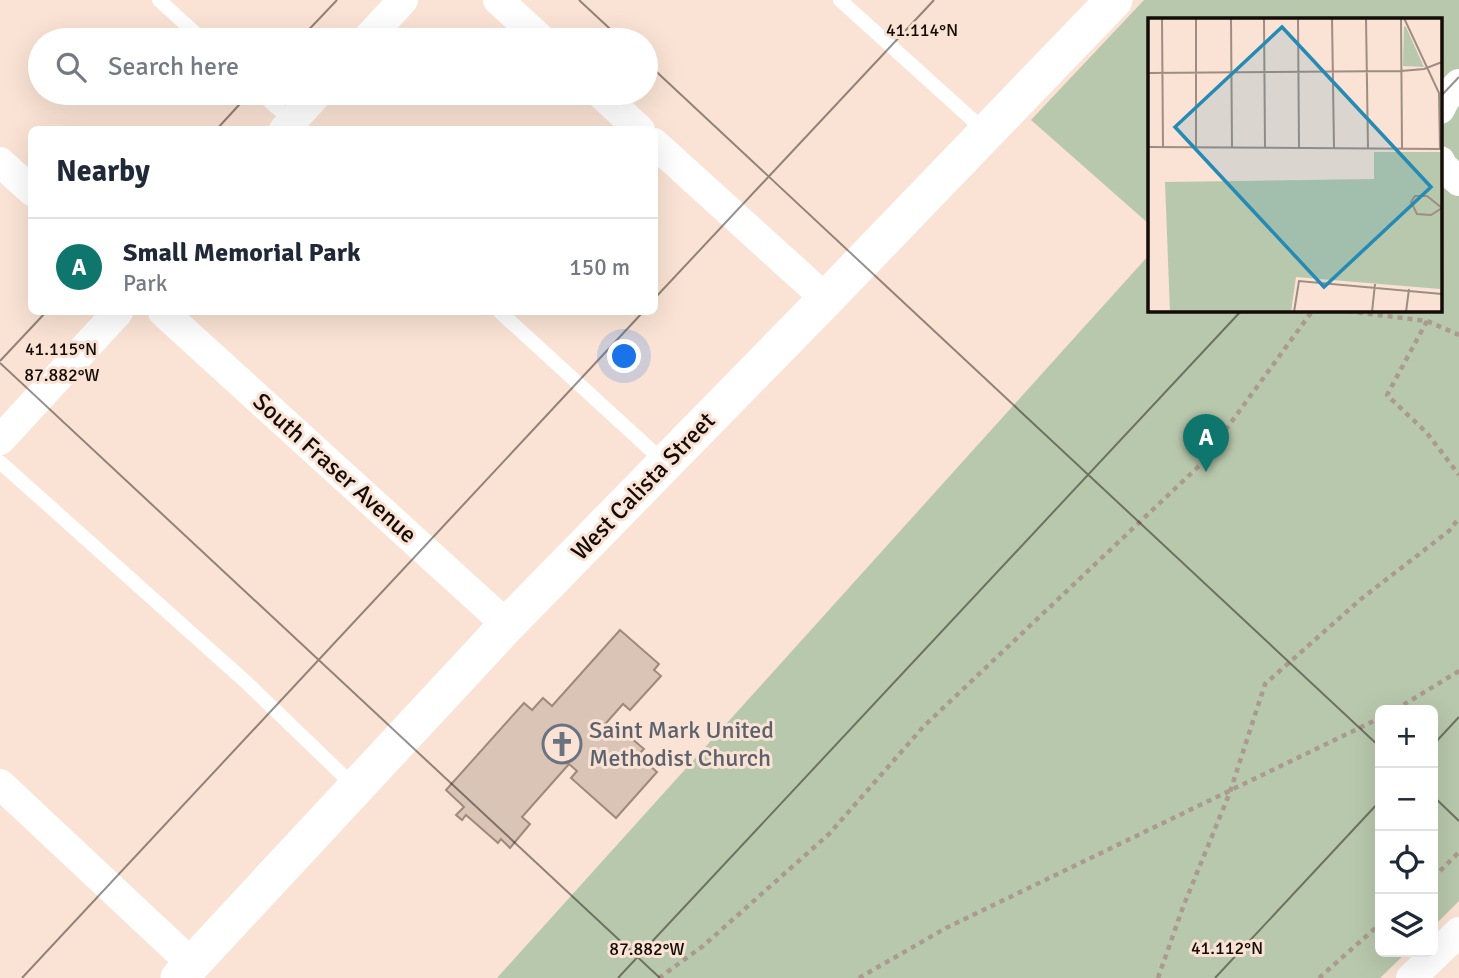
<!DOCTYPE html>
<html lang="en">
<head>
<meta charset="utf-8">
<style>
  :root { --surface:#fff; --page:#f6f6f7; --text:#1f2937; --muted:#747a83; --line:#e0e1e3; --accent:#0f766e }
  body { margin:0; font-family:Signika,sans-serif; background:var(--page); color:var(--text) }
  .controls { position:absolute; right:21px; bottom:21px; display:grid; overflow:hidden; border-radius:10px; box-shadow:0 7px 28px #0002 }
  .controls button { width:63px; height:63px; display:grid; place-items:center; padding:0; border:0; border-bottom:2px solid var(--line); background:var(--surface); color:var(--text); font:35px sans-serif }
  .you { position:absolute; left:625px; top:357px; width:24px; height:24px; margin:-18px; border:5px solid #fff; border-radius:50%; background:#1a73e8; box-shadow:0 0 0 10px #1a73e833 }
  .badge { display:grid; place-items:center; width:46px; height:46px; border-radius:50%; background:var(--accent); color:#fff; font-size:23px; font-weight:700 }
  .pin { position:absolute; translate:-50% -58px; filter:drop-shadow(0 2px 4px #0008) }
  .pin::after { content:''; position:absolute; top:37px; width:24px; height:21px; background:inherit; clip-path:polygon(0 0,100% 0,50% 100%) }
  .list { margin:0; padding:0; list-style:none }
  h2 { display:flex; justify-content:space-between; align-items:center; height:91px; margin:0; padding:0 28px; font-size:30px }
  h2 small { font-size:23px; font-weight:400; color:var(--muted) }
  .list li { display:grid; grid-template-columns:46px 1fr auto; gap:21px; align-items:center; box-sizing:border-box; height:98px; padding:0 28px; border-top:2px solid var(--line) }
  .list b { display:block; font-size:26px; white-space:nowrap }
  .list p { margin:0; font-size:23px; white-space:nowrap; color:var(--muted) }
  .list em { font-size:23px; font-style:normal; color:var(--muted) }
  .icon { flex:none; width:38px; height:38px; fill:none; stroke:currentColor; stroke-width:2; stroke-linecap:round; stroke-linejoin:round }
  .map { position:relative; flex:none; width:1459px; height:978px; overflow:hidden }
  .search { position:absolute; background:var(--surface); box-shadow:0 7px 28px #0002; left:28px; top:28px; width:630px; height:77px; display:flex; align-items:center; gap:18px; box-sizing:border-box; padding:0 24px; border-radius:38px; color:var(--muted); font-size:26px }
  .panel { position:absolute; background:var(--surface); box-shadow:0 7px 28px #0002; left:28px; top:126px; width:630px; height:189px; border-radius:10px }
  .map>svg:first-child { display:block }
  .green { fill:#b8c8ac }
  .building { fill:#dac4b6; stroke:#9e897c; stroke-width:2 }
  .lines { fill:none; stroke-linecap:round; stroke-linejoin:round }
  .path { stroke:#ab9a8e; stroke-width:4.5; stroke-dasharray:5 5; stroke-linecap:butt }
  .service { stroke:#fff; stroke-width:14 }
  .minor { stroke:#fff; stroke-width:30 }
  .tertiary { stroke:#fff; stroke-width:37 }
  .ticks { fill:none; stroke:#130c07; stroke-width:2; stroke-opacity:0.45 }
  .labels { text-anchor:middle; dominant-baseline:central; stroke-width:6; stroke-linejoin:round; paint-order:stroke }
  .street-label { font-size:24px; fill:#130c07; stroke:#fae3d4 }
  .worship-label { font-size:24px; fill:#5b616d; stroke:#fae3d4; text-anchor:start }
  .inset-road { fill:none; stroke:#9e8d82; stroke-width:2 }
  .view { fill:#268bb4; fill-opacity:0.15; stroke:#268bb4; stroke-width:3.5 }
  .inset-edge { fill:none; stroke:#130c07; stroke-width:3.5 }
  .ticks-label { font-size:18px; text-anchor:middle; fill:#130c07; stroke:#fae3d4; stroke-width:6; stroke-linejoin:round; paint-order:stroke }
</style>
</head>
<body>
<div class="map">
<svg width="1459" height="978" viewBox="0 0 1459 978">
  <rect width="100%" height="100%" fill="#fae3d4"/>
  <polygon class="green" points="1144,0 1459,0 1459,901 1433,927 1433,710 1380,710 1380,952 1407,952 1380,978 497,978 1149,255 1149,310 1440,310 1440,19 1149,19 1149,224 1031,120"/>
  <polygon class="building" points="620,630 659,664 654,670 661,676 630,710 623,704 599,731 604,735 610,729 620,738 624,732 644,749 638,755 657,772 616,818 571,778 577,771 569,764 522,817 530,824 510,848 501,839 498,843 466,815 462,820 456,815 464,807 446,790 524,703 532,710 543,698 552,706"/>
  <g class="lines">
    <g class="path">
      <polyline points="1338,310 1427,321 1459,335"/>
      <polyline points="1427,321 1387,395 1427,433 1459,475"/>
      <polyline points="1395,710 1459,671"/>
      <polyline points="1433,878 1459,852"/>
      <polyline points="659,978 703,946 829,834 924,726 1200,465 1313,310"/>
      <polyline points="859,978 946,928 1380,718"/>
      <polyline points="1158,978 1183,907 1230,792 1265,684 1361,599 1449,531 1459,518"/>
      <polyline points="1319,978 1380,924"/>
    </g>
    <g class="service">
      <polyline points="159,0 203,40"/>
      <polyline points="840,0 986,132"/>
      <polyline points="260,93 293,122"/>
      <polyline points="500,312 664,462"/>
      <polyline points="0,462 247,683 355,787"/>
    </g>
    <g class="minor">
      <polyline points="498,0 542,40"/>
      <polyline points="366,40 403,0"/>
      <polyline points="600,93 640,130"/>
      <polyline points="1440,109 1445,99 1459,84"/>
      <polyline points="284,130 318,93"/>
      <polyline points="654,143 826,299"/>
      <polyline points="1440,161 1443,167 1459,181"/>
      <polyline points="0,162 32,191"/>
      <polyline points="163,312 507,625"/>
      <polyline points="0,440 118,312"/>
      <polyline points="0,784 192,964"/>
      <polyline points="1411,978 1459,932"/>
    </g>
    <polyline class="tertiary" points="179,978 507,625 826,299 1114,0"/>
  </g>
  <path class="ticks" d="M579 0 622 40M299 40 337 0M646 62 1380 747M1440 97 1459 77M216 130 250 93M654 299 934 0M0 361 46 312M0 363 660 978M1433 745 1459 717M1433 796 1459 821M22 978 643 312M618 978 1242 310M1215 978 1380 801"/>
  <defs>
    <symbol id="church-ring" viewBox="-11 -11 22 22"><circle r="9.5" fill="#fae3d4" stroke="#6b7280" stroke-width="1.5"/><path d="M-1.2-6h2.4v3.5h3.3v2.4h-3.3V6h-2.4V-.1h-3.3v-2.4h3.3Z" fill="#6b7280"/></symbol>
  </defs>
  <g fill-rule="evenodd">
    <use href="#church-ring" x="540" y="722" width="44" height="44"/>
  </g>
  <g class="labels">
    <g class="street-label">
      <text transform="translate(335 468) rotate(42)">South Fraser Avenue</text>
      <text transform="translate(643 486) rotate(-46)">West Calista Street</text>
    </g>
    <g class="worship-label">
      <text x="589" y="730">Saint Mark United<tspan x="589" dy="28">Methodist Church</tspan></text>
    </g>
  </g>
  <g transform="translate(1148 18)">
    <rect width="294" height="294" fill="#fae3d4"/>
    <path d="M256 8 258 9 276 49 255 48ZM226 134H294L292 271 148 259 143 294H22L17 164 226 161Z" fill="#b8c8ac"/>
    <path class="inset-road" d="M14 0 15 129M48 0V129M83 0 84 129M116 0 117 129M150 0 151 129M184 0 186 130M218 0 220 131M253 0 254 131M256 0 291 75 292 131M0 55 253 53 276 51 294 44M0 129 294 131M294 190 279 178H267L263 184 269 196 283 197 294 190M146 294 151 263 294 276M224 294 227 266M258 294 261 271"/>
    <path class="view" d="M134 9 283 169 176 269 27 109Z"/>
    <rect width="294" height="294" class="inset-edge"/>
  </g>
  <g class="ticks-label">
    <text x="922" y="36">41.114°N</text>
    <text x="61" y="355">41.115°N</text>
    <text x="62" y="381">87.882°W</text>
    <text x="1227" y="954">41.112°N</text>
    <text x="647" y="955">87.882°W</text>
  </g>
</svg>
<div class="controls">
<button>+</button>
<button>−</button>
<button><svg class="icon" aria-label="locate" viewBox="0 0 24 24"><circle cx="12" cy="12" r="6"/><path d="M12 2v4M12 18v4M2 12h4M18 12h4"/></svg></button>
<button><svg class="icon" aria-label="layers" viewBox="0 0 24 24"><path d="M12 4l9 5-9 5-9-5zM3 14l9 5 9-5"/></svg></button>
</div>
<div class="you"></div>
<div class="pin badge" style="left:1206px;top:472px">A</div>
<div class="search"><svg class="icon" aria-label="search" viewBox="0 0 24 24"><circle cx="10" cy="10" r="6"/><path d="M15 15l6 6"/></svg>Search here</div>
<section class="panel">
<h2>Nearby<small></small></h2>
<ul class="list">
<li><span class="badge">A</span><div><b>Small Memorial Park</b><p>Park</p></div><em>150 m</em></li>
</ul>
</section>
</div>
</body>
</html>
